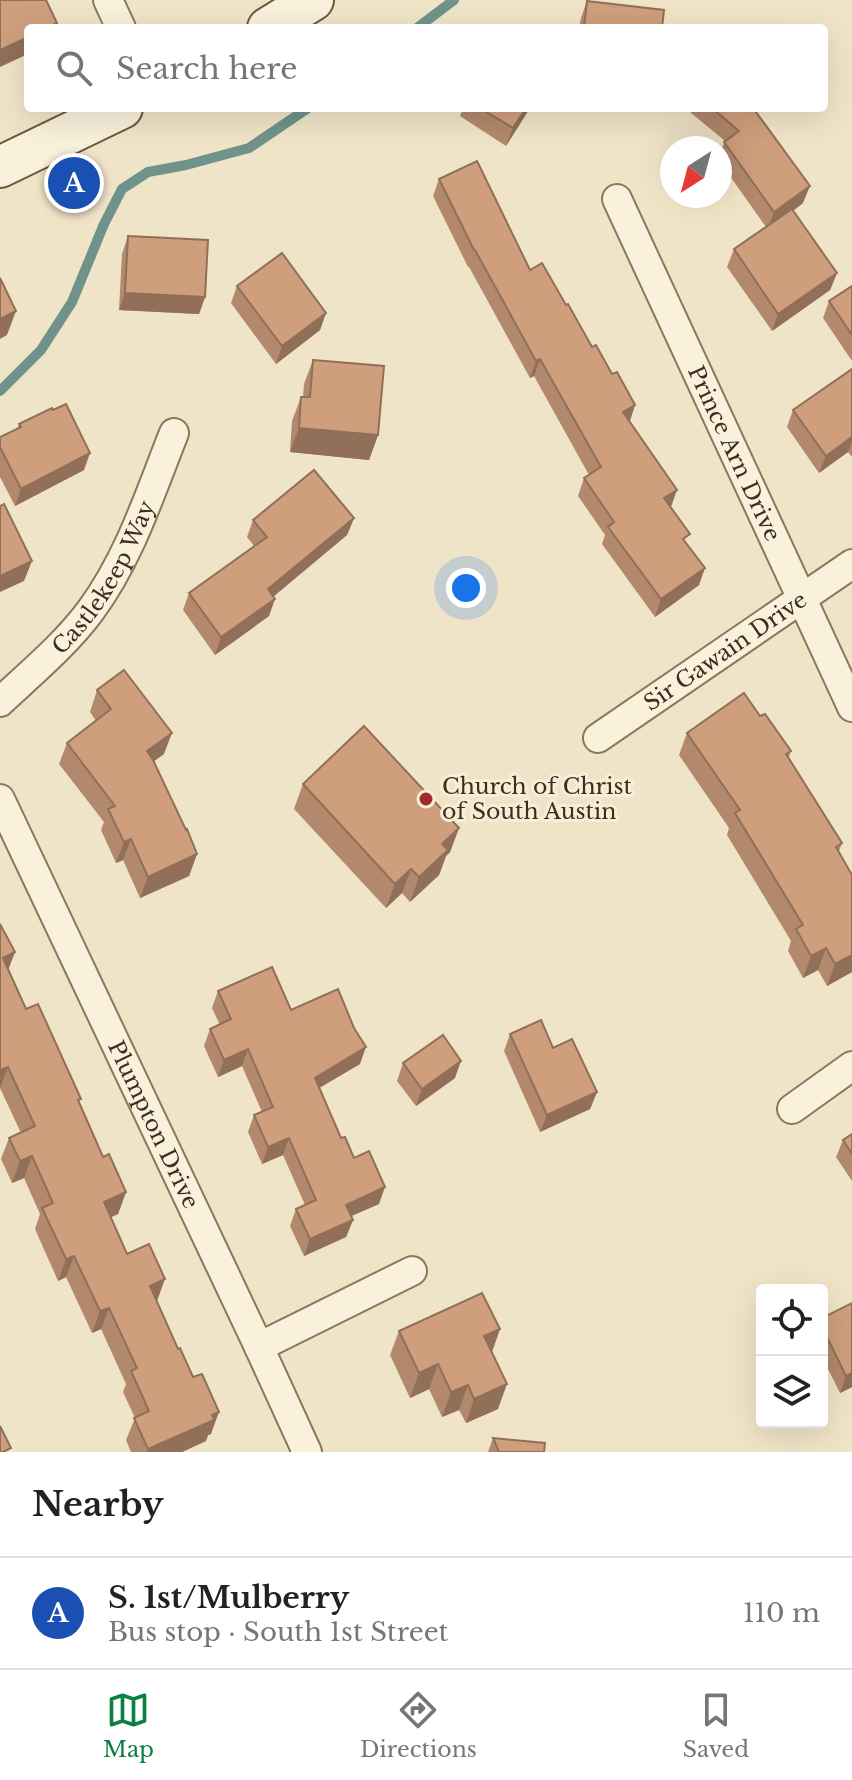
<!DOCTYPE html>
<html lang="en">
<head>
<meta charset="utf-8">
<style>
  :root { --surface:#fff; --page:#f6f6f6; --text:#222; --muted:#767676; --line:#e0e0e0; --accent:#0b8043 }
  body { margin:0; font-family:"Libre Baskerville",serif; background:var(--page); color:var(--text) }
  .controls { position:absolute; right:24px; bottom:24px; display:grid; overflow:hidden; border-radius:8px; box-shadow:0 8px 32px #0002 }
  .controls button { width:72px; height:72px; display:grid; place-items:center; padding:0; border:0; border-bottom:2px solid var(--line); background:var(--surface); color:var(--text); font:40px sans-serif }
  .compass { position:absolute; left:660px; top:136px; width:72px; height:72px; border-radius:50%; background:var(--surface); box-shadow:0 8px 32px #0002; rotate:216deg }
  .you { position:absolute; left:466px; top:588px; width:28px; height:28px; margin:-20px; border:6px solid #fff; border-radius:50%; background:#1a73e8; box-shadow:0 0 0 12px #1a73e833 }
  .badge { display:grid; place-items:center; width:52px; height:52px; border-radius:50%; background:var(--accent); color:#fff; font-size:26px; font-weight:700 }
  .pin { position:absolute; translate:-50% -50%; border:4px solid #fff; box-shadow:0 2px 8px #0006 }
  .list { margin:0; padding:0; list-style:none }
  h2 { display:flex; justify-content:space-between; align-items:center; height:104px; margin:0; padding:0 32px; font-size:34px }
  h2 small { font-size:26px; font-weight:400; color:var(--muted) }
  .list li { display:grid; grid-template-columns:52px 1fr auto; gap:24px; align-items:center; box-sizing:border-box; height:112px; padding:0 32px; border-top:2px solid var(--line) }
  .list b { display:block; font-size:30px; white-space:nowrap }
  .list p { margin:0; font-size:26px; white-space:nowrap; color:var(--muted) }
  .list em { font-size:26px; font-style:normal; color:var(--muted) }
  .icon { flex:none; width:44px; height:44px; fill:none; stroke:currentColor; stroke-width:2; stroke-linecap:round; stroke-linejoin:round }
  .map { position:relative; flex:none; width:852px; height:1452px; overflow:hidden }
  .search { position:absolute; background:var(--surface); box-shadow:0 8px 32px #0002; left:24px; right:24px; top:24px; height:88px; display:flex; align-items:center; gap:20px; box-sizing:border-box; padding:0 28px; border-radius:8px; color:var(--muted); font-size:30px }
  .sheet { height:216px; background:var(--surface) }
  nav { display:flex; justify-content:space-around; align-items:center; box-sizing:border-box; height:112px; border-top:2px solid var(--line); background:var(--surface); font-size:22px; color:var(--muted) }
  nav a { display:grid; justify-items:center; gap:4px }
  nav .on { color:var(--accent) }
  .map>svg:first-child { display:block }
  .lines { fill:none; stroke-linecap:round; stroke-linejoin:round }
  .stream { stroke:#6f938a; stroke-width:10 }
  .street-casing { stroke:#8d765c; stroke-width:32 }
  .secondary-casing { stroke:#6f573f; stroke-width:44 }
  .street { stroke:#faf1dc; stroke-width:28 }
  .secondary { stroke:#faf1dc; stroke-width:40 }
  .wall { fill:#b2896c }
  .shaded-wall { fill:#916f58 }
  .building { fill:#cf9f7d; stroke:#916f58; stroke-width:2 }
  .poi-dot { fill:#9e2a2b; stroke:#f7eed8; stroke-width:3 }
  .labels { text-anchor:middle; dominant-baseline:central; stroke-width:6; stroke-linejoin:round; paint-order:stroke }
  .street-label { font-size:22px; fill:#3d2e20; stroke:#f7eed8 }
  .poi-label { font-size:22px; fill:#3d2e20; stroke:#f7eed8; text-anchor:start }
</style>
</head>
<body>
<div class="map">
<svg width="852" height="1452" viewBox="0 0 852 1452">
  <rect width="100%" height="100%" fill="#f0e4c8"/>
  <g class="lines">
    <g class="stream">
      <polyline points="417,28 454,0"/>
      <polyline points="0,391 41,350 72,302 104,224 122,189 148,172 186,165 249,148 308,108"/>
    </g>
    <defs>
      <g id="street">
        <polyline points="108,0 121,28"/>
        <path id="s1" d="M617 199 852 707"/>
        <path id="s2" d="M0 702C31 673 66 644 91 610 130 557 150 493 174 433"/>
        <path id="s3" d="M598 738 852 564"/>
        <path id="s4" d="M0 799 259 1347 307 1452"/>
        <polyline points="792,1109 852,1066"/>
        <polyline points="259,1347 412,1271"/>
      </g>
      <g id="secondary">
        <polyline points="268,28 313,0"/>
        <polyline points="0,167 122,108"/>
      </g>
    </defs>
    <use href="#street" class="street-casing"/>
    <use href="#secondary" class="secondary-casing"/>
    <use href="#street" class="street"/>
    <use href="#secondary" class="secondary"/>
  </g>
  <g class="wall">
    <polygon points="587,1 662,28 579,28 581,18"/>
    <polygon points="463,108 530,108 506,146 460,116"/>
    <polygon points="692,108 753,108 803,203 793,211 837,273 830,290 772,331 727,267 734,249 766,227 720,162 720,152 725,141 690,112"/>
    <polygon points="439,179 566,305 592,347 635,405 630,421 686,543 699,585 655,617 602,544 605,535 578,496 584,478 589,475 534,376 530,378 469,267 468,267 433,196"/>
    <polygon points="128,236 205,297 199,314 119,310 122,254"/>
    <polygon points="237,286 326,313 320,330 276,364 231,303"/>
    <polygon points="852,286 852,361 823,318 829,301"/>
    <polygon points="313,360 378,435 369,460 290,452 292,421 301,397 303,397 304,384"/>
    <polygon points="852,369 852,457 848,452 819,473 787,427 793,410"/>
    <polygon points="19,424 84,470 15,506 0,477 0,437 18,428"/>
    <polygon points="354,518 347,535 274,596 269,616 215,655 183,610 189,593 254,546 247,537 253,520"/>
    <polygon points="97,690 164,754 154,761 197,854 189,876 140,898 123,860 116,863 101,830 104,822 59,764 67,743 96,721 90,712"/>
    <polygon points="760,716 791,751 789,757 842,843 839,851 852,972 827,986 818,970 803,978 788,951 791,941 727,835 729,828 679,755 687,733"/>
    <polygon points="303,784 459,828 450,852 446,856 439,875 410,902 402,893 386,908 294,809"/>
    <polygon points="0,924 15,952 8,969 26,1009 79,1104 103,1157 126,1192 118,1214 111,1217 127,1254 156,1301 211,1434 208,1435 206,1441 182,1452 131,1452 126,1440 135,1418 123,1392 126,1384 101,1329 92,1333 66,1277 58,1281 35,1229 40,1214 24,1178 12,1183 1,1159 9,1138 21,1133 0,1088"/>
    <polygon points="218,991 291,1010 360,1064 319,1088 341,1138 354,1158 379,1204 351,1216 353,1220 346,1237 304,1256 290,1226 296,1209 305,1205 283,1155 262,1164 248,1132 254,1115 262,1112 242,1066 218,1077 204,1046 210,1029 220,1025 212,1008"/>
    <polygon points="510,1034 553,1048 597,1092 590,1109 540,1132 504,1051"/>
    <polygon points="403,1063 455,1078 416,1106 397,1081"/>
    <polygon points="852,1134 852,1181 836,1157 843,1140"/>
    <polygon points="822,1327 852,1387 840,1393 822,1357"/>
    <polygon points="500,1329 492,1352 498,1409 466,1423 459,1410 442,1417 429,1389 410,1398 390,1355 399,1331"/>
    <polygon points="493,1438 544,1452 488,1452"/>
  </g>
  <g class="shaded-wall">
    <polygon points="28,37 28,54 0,67 0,50"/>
    <polygon points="526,108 530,108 506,146 513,128"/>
    <polygon points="810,186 803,203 768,229 774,212"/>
    <polygon points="837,273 830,290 772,331 778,314"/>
    <polygon points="125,293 205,297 199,314 119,310"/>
    <polygon points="16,311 7,335 0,339 0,319"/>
    <polygon points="326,313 320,330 276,364 282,346"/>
    <polygon points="540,359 534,376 530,378 536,361"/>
    <polygon points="635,405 629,423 623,412"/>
    <polygon points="299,428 378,435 369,460 290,452"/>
    <polygon points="852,437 852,442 848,452 819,473 826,456"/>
    <polygon points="90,453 84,470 15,506 21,489"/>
    <polygon points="677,490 671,507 664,498"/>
    <polygon points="354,518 347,535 262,606 268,589"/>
    <polygon points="32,561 24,581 0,592 0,576"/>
    <polygon points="705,568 699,585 655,617 661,599"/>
    <polygon points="275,599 269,616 215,655 221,637"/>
    <polygon points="172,733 164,754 139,772 147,751"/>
    <polygon points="459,828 450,852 446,856 439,875 410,902 419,877 442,844"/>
    <polygon points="131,839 123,860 116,863 124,842"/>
    <polygon points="197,854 189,876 140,898 148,877"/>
    <polygon points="411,869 402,893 386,908 395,884"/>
    <polygon points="826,948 818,970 803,978 811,956"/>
    <polygon points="15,952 7,973 3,958"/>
    <polygon points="852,955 852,972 827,986 835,964"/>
    <polygon points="366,1047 360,1064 309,1094 315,1078"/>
    <polygon points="248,1049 242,1066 218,1077 224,1060"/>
    <polygon points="461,1061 455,1078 416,1106 422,1089"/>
    <polygon points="8,1067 0,1088 0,1070"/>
    <polygon points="597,1092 590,1109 540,1132 547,1115"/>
    <polygon points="289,1138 283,1155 262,1164 268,1147"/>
    <polygon points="32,1156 24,1178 12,1183 20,1161"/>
    <polygon points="385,1187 379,1204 340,1221 346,1205"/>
    <polygon points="126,1192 118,1214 96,1224 104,1202"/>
    <polygon points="353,1220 346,1237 304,1256 310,1239"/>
    <polygon points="74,1256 66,1277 58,1281 66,1259"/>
    <polygon points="165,1279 157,1301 150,1286"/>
    <polygon points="109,1308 101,1329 92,1333 100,1311"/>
    <polygon points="500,1329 491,1354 484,1336"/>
    <polygon points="438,1364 429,1389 410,1398 419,1373"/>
    <polygon points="852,1373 852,1387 840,1393 846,1376"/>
    <polygon points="507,1384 498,1409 466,1423 474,1399"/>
    <polygon points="468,1385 459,1410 442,1417 451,1392"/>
    <polygon points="219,1412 211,1434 208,1435 206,1441 182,1452 147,1452 148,1449"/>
  </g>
  <g class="building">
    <polygon points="0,0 46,0 57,23 47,28 28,28 28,37 0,50"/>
    <polygon points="587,1 664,10 662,28 584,28"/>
    <polygon points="480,108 526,108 513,128"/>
    <polygon points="712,108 753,108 810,186 774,212 724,142 739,131"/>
    <polygon points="477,161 530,270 542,263 566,305 568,304 592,347 596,345 612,374 617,372 635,405 623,412 677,490 664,498 690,534 683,539 705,568 661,599 608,527 614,522 584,478 601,467 540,359 536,361 475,250 474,250 439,179"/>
    <polygon points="792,209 837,273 778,314 734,249"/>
    <polygon points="128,236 208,240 205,297 125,293"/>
    <polygon points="282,253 326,313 282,346 237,286"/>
    <polygon points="0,278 16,311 0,319"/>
    <polygon points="852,286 852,335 829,301"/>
    <polygon points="313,360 384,366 378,435 299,428 301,397 310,397"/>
    <polygon points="852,369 852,437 826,456 793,410"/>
    <polygon points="66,404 90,453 21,489 0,447 0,437 21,427 19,424 52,408 53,410"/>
    <polygon points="314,470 354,518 268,589 275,599 221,637 189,593 267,537 253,520"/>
    <polygon points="4,504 32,561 0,576 0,506"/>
    <polygon points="124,670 172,733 147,751 153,760 186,830 187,829 197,854 148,877 131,839 124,842 108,809 115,806 67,743 111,709 97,690"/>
    <polygon points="744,693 760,716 765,714 791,751 786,754 842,843 836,847 852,875 852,955 835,964 826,948 811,956 796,929 803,925 735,813 740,810 687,733"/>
    <polygon points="364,726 459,828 442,844 448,850 419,877 411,869 395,884 303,784"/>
    <polygon points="0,924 15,952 3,958 26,1009 38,1004 81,1099 78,1100 103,1157 109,1154 126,1192 104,1202 127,1254 149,1244 165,1279 150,1286 178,1349 180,1348 193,1377 202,1374 219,1412 212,1415 214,1420 148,1449 134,1418 149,1411 131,1371 137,1368 109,1308 100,1311 74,1256 66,1259 42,1208 53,1203 32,1156 20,1161 9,1138 35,1126 8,1067 0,1070"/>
    <polygon points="272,967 291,1010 338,989 354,1028 366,1047 315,1078 341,1138 345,1137 354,1158 369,1151 385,1187 346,1205 353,1220 310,1239 296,1209 316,1200 289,1138 268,1147 254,1115 273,1107 248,1049 224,1060 210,1029 231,1019 218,991"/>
    <polygon points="541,1020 553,1048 572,1039 597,1092 547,1115 510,1034"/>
    <polygon points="443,1035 461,1061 422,1089 403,1063"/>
    <polygon points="852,1134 852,1154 843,1140"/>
    <polygon points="482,1293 500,1329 484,1336 507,1384 474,1399 468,1385 451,1392 438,1364 419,1373 399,1331"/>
    <polygon points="852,1303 852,1373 846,1376 822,1327 822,1318"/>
    <polygon points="0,1426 11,1448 3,1452 0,1452"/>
    <polygon points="493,1438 545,1443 544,1452 499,1452"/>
  </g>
  <circle class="poi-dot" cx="426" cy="799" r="8"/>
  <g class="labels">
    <g class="street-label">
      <text stroke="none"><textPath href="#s1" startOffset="280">Prince Arn Drive</textPath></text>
      <text stroke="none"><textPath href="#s2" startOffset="164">Castlekeep Way</textPath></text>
      <text stroke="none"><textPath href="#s3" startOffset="154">Sir Gawain Drive</textPath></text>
      <text stroke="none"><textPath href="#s4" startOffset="360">Plumpton Drive</textPath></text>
    </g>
    <g class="poi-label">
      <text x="442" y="786">Church of Christ<tspan x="442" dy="25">of South Austin</tspan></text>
    </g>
  </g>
</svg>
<div class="controls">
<button><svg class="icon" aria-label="locate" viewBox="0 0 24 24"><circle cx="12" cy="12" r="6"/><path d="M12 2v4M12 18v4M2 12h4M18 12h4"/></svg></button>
<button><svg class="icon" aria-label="layers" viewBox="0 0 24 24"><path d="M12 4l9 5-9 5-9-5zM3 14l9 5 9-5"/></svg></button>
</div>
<svg class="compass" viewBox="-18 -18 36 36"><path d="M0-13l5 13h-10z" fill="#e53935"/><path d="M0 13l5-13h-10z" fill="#767676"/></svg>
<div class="you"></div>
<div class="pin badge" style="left:74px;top:183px;background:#1a4fb4">A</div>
<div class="search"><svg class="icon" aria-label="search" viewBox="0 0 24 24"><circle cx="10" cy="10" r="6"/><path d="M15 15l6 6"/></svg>Search here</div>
</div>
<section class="sheet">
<h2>Nearby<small></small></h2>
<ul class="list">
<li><span class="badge" style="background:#1a4fb4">A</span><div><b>S. 1st/Mulberry</b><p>Bus stop · South 1st Street</p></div><em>110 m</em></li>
</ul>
</section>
<nav>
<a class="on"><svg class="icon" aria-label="map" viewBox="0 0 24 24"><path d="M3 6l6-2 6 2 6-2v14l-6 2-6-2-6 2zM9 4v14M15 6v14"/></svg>Map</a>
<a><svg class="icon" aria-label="directions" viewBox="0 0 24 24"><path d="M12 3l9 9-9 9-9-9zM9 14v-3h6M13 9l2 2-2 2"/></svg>Directions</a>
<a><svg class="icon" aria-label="saved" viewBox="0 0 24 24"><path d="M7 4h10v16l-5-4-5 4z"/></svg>Saved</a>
</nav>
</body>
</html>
